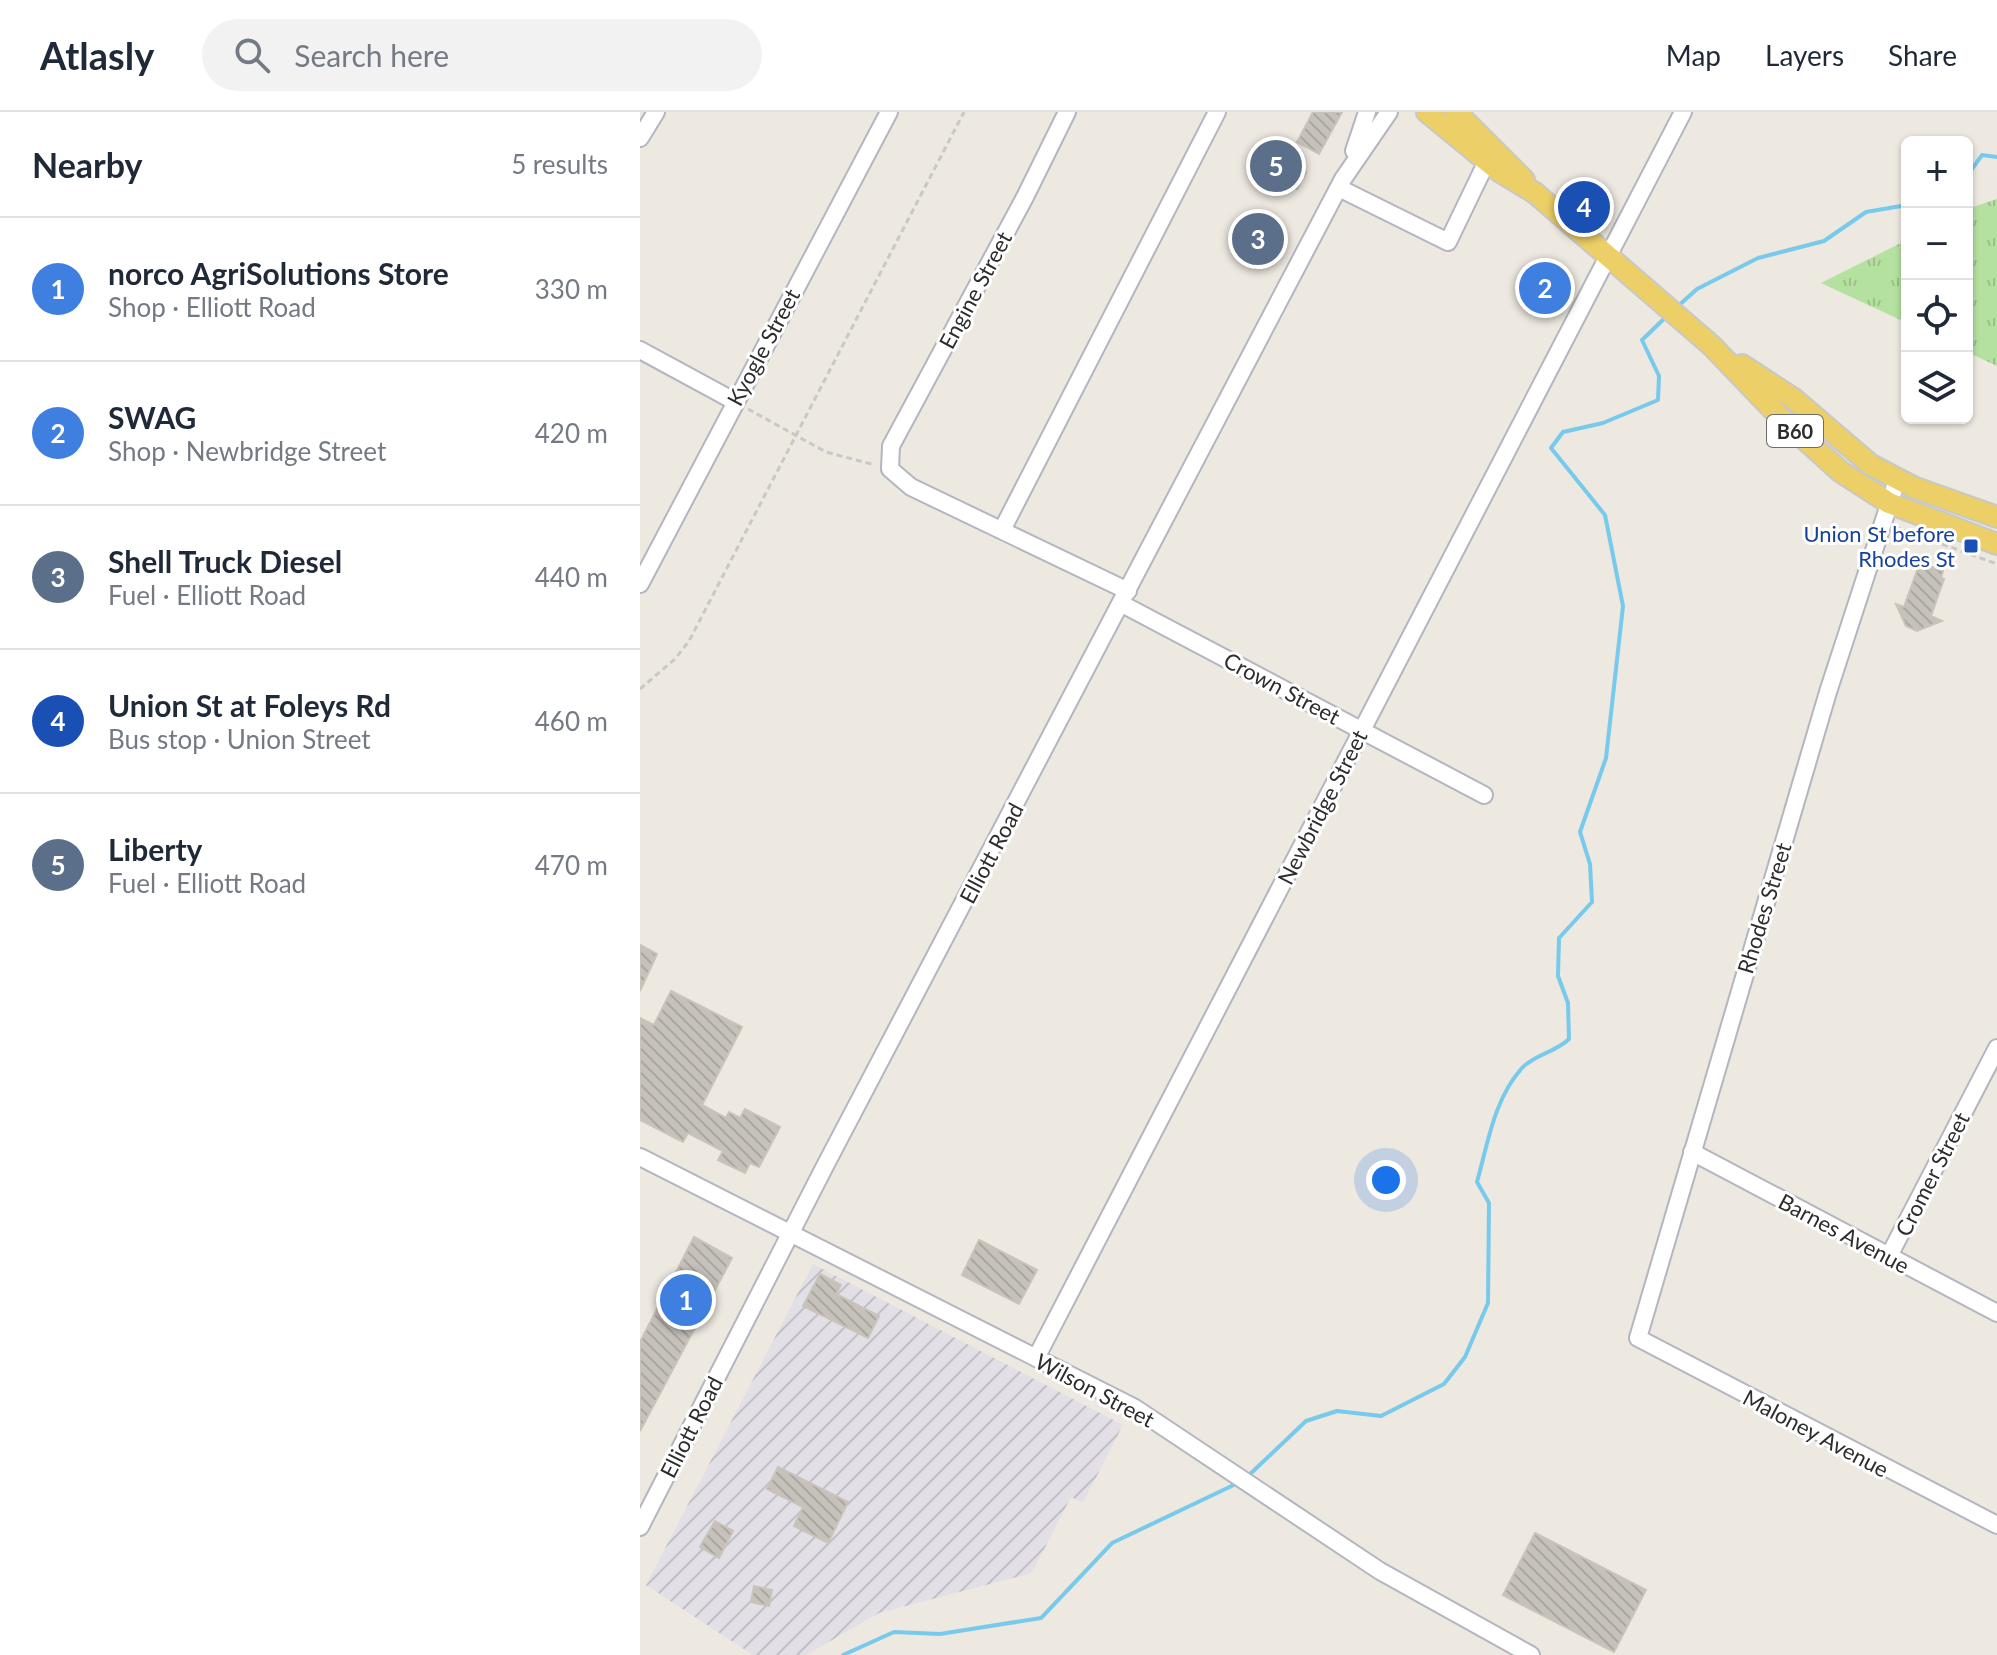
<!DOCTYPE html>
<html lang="en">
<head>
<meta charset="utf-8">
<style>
  :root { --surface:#fff; --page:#f2f2f3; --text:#1f2937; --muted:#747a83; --line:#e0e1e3; --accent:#ea580c }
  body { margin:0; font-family:Lato,sans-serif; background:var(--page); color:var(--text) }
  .controls { position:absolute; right:24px; top:24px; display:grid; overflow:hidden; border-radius:12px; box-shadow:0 2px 6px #0004 }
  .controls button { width:72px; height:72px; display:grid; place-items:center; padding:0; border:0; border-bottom:2px solid var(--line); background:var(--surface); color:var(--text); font:40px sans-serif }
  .you { position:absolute; left:746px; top:1068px; width:28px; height:28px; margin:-20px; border:6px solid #fff; border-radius:50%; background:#1a73e8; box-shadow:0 0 0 12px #1a73e833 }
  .badge { display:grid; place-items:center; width:52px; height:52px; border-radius:50%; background:var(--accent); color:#fff; font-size:26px; font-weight:700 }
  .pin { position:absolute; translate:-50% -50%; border:4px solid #fff; box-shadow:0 2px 8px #0006 }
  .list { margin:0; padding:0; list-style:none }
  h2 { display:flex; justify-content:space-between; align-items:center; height:104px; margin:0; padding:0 32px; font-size:34px }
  h2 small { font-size:26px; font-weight:400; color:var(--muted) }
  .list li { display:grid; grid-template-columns:52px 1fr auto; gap:24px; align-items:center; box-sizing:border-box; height:144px; padding:0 32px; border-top:2px solid var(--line) }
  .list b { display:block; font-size:30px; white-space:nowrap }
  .list p { margin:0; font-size:26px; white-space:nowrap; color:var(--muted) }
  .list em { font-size:26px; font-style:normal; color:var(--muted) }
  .icon { flex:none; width:44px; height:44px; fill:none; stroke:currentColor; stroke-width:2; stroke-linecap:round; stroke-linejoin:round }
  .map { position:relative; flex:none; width:1357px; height:1543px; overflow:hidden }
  header { display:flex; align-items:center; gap:48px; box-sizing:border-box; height:112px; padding:0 40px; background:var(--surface); border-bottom:2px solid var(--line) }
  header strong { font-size:38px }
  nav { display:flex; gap:44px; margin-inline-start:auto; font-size:28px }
  .search { width:560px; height:72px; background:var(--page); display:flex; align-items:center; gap:20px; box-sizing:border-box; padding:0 28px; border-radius:44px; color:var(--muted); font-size:30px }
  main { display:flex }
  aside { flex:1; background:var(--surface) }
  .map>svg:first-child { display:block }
  .industrial { fill:url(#industrial-furrows) }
  .park { fill:url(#park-tufts) }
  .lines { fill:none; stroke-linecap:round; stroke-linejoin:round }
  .stream { stroke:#77caeb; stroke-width:4 }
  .building { fill:url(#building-back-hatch); stroke:#c9c4b9; stroke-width:2 }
  .minor-casing { stroke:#b3b6bf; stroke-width:20 }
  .major-casing { stroke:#c8c8c8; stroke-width:24 }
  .path { stroke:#c8c8c8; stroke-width:3; stroke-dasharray:6 4; stroke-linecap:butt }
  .minor { stroke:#fff; stroke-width:16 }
  .major { stroke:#eccf66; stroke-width:20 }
  .transit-dot { fill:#1a4fb4; stroke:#fff; stroke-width:3 }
  .labels { text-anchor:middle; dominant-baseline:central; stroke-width:6; stroke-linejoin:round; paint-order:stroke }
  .shield { fill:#fff; stroke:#6c6c6c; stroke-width:2 }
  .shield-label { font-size:20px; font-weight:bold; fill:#2d2d2d }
  .street-label { font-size:22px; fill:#2d2d2d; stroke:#fff }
  .transit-label { font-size:22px; fill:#164399; stroke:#fff; text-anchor:end }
</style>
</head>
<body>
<header>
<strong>Atlasly</strong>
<div class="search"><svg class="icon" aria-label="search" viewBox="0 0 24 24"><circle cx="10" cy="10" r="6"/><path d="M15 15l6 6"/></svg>Search here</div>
<nav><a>Map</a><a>Layers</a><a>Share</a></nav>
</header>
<main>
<aside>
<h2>Nearby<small>5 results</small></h2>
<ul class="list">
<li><span class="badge" style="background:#3f7fe0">1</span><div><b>norco AgriSolutions Store</b><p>Shop · Elliott Road</p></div><em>330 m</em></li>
<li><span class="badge" style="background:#3f7fe0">2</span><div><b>SWAG</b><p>Shop · Newbridge Street</p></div><em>420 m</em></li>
<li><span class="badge" style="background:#5c6f8a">3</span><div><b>Shell Truck Diesel</b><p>Fuel · Elliott Road</p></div><em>440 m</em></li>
<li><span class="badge" style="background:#1a4fb4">4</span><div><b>Union St at Foleys Rd</b><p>Bus stop · Union Street</p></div><em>460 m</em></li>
<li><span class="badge" style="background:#5c6f8a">5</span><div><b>Liberty</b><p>Fuel · Elliott Road</p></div><em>470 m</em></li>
</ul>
</aside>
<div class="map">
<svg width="1357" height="1543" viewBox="0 0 1357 1543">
  <defs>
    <pattern id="industrial-furrows" width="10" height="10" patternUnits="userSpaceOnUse" patternTransform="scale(2)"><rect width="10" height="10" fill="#e2e0e6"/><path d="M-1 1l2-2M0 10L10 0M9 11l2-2" fill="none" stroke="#c2c0c6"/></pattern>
    <pattern id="park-tufts" width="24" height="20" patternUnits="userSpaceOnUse" patternTransform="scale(2)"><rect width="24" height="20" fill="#b4e19f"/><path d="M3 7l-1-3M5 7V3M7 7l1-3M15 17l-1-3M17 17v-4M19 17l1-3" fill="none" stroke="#9bc189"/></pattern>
    <pattern id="building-back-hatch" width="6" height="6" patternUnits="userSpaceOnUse" patternTransform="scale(2)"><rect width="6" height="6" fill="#c6c2bb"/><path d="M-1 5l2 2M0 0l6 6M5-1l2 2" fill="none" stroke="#aaa7a1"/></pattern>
  </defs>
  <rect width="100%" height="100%" fill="#ede8e0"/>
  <polygon class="industrial" points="173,1152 483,1313 443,1391 431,1385 392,1461 239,1501 166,1543 113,1543 6,1473"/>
  <g class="park">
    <polygon points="1357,87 1357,254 1327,240 1327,97"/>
    <polygon points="1267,128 1267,211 1181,171"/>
  </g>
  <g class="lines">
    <g class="stream">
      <polyline points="1327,64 1342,43 1357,45"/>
      <polyline points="1037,195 1057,177 1118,146 1184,129 1226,100 1267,93"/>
      <path d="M607 1365 666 1309 697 1299 741 1304 804 1272 825 1245 848 1191 849 1091 837 1070C848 1031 854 987 882 956 894 943 916 940 929 927L928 891 918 864 919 826 952 790 950 752 940 720 966 646 983 494 965 403 911 336 923 320 963 311 1018 288 1019 264 1002 228 1027 204"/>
      <polyline points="203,1543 254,1520 300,1522 401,1506 472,1431 600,1370"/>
    </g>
  </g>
  <g class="building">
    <polygon points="673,0 702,0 679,42 657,30"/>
    <polygon points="627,35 666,60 657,77 616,56"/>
    <polygon points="617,113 634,123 624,142 607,133"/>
    <polygon points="1284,452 1303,459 1301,466 1304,467 1291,504 1302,509 1277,519 1266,514 1256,492 1264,495 1278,456 1282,458"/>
    <polygon points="0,833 17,842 0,879"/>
    <polygon points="31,879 102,915 62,993 86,1006 89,1000 100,1006 105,997 140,1015 119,1055 110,1051 105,1061 78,1048 83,1039 48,1021 43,1030 0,1008 0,906 14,913"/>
    <polygon points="54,1125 92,1146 0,1319 0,1230"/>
    <polygon points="339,1128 397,1158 379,1192 322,1163"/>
    <polygon points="180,1162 201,1173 196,1182 239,1204 228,1226 163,1194"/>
    <polygon points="138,1355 208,1390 188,1431 154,1414 163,1395 127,1377"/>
    <polygon points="75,1409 93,1419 79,1446 60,1435"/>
    <polygon points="895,1421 1006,1478 974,1540 863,1483"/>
    <polygon points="114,1474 132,1478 129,1494 111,1490"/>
  </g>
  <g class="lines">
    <defs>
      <g id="minor">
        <polyline points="427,0 385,85 251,334 250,357 271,375 488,479"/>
        <polyline points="0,26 16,0"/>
        <polyline points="714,39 727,0"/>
        <polyline points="699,76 808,130 847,49"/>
        <polyline points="0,238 94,289"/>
        <polyline points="1257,368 1188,580 998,1226 1357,1413"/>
        <polyline points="362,418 577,0"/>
        <polyline points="0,472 249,0"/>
        <polyline points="482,492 844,683"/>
        <polyline points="1052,1040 1357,1201"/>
        <polyline points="0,1045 495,1296 740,1459 891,1543"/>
        <polyline points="1249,1144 1357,936"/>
        <polyline points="396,1246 1043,0"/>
        <polyline points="0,1415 186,1052 703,67 749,0"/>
      </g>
      <g id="major">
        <polyline points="787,0 859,59 895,81 1072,234 1140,305 1201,360 1249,391 1357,432"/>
        <polyline points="816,0 884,68"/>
        <polyline points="1102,253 1154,287 1231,353 1273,375 1357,405"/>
      </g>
    </defs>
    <use href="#minor" class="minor-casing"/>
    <use href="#major" class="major-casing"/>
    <g class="path">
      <polyline points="108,297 186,340 235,353"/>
      <polyline points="1255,415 1357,452"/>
      <polyline points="0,577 35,547 49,529 324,0"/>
    </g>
    <use href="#minor" class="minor"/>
    <use href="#major" class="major"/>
  </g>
  <rect class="transit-dot" x="1323" y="426" width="16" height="16" rx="4"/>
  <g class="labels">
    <rect class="shield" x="1127" y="303" width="56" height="32" rx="6"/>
    <g class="shield-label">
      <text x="1155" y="319">B60</text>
    </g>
    <g class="street-label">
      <text transform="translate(335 178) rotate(-62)">Engine Street</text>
      <text transform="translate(123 235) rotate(-62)">Kyogle Street</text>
      <text transform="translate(642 576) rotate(28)">Crown Street</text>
      <text transform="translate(682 695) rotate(-63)">Newbridge Street</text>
      <text transform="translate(351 741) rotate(-62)">Elliott Road</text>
      <text transform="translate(1124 796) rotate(-73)">Rhodes Street</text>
      <text transform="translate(1292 1062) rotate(-63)">Cromer Street</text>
      <text transform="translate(1204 1121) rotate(28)">Barnes Avenue</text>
      <text transform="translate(455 1278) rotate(28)">Wilson Street</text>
      <text transform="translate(51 1315) rotate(-63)">Elliott Road</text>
      <text transform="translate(1176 1321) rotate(28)">Maloney Avenue</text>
    </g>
    <g class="transit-label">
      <text x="1315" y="421">Union St before<tspan x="1315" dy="25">Rhodes St</tspan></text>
    </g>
  </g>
</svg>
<div class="controls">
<button>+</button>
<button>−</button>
<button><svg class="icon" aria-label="locate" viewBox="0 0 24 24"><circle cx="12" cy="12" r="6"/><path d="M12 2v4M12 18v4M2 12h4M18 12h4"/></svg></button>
<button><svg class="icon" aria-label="layers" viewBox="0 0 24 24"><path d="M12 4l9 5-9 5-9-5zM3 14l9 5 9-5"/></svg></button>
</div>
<div class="you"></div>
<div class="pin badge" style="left:46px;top:1188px;background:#3f7fe0">1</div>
<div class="pin badge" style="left:905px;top:176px;background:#3f7fe0">2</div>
<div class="pin badge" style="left:618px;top:127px;background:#5c6f8a">3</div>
<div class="pin badge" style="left:944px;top:95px;background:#1a4fb4">4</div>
<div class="pin badge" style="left:636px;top:54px;background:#5c6f8a">5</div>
</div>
</main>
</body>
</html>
